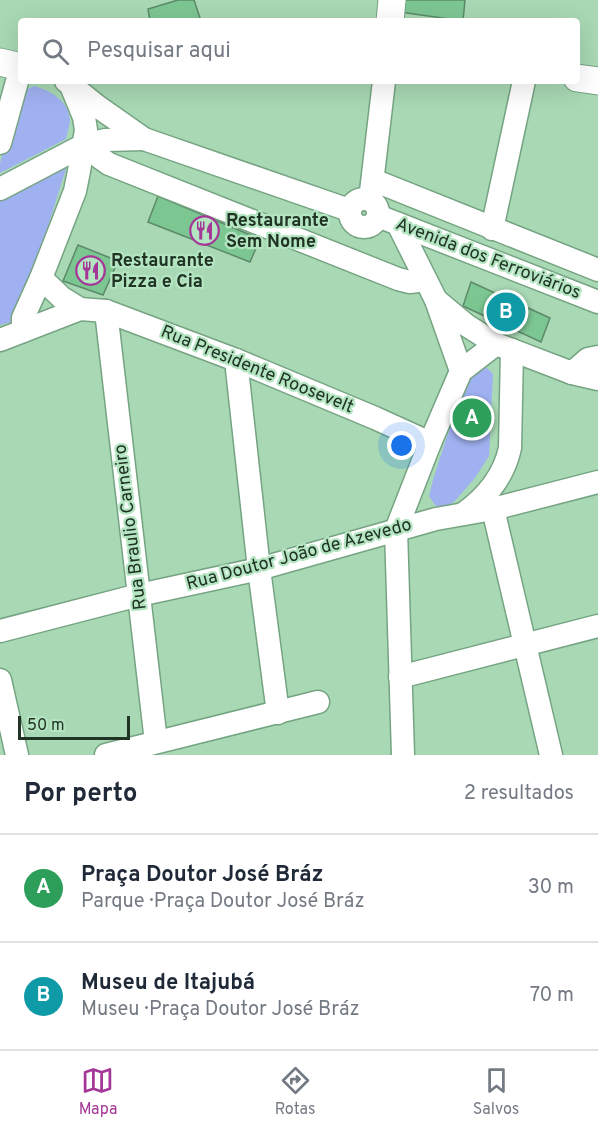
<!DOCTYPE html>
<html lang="pt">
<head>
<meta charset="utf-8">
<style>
  :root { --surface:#fff; --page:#f6f6f7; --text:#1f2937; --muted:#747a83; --line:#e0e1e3; --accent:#a43797 }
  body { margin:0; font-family:Overpass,sans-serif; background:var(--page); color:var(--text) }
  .scale { position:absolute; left:18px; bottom:15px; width:112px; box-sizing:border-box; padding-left:6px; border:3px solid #203325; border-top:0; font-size:16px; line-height:21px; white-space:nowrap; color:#203325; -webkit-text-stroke:4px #b4e5c1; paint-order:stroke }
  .you { position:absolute; left:402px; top:446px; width:21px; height:21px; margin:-15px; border:4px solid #fff; border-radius:50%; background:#1a73e8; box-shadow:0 0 0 9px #1a73e833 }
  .badge { display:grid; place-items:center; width:39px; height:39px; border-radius:50%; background:var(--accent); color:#fff; font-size:20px; font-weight:700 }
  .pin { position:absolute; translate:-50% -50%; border:3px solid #fff; box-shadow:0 2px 6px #0006 }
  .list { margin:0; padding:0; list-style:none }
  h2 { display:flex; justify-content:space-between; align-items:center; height:78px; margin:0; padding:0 24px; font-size:26px }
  h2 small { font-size:20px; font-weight:400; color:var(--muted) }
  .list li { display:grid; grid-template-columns:39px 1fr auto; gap:18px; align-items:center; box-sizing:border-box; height:108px; padding:0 24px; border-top:2px solid var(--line) }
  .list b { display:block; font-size:22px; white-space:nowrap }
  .list p { margin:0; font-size:20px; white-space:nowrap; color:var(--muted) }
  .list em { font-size:20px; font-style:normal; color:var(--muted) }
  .icon { flex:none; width:33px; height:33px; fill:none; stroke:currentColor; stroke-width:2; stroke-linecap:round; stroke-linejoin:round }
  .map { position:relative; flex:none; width:598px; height:755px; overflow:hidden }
  .search { position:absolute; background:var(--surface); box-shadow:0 6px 24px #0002; left:18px; right:18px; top:18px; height:66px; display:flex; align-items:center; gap:15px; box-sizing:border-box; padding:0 21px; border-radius:6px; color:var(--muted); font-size:22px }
  .sheet { height:294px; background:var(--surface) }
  nav { display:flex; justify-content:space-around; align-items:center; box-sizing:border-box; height:84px; border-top:2px solid var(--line); background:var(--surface); font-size:16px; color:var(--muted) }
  nav a { display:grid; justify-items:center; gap:3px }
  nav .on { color:var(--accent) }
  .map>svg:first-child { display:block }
  .green { fill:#a0b1f1 }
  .building { fill:#7cc692; stroke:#5c8969; stroke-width:1.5 }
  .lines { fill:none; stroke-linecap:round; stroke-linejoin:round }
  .minor-casing { stroke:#76a483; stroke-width:25 }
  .major-casing { stroke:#76a483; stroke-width:29 }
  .minor { stroke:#fff; stroke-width:22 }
  .major { stroke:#fff; stroke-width:27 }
  .labels { text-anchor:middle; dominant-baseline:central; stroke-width:4.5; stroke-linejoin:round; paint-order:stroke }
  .poi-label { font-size:18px; font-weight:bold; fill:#203325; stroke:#b4e5c1; text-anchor:start }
  .street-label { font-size:18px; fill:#203325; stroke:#b4e5c1 }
</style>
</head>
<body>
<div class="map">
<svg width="598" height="755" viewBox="0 0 598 755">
  <rect width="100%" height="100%" fill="#a8d8b4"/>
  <g class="green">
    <path d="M34 86C51 91 68 100 70 120 70 125 67 133 66 139L0 173V164L18 94Z"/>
    <polygon points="68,162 19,320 0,325 0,198"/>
    <polygon points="485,366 493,374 489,456 475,478 454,502 442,508 435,505 429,496 433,480 465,380"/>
  </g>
  <g class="building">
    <polygon points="178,0 194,0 201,21 150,21 148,9"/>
    <polygon points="402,0 465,0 463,21 400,12"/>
    <polygon points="158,196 260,239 250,262 148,222"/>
    <polygon points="78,245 118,261 103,295 63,281"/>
    <polygon points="471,282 550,318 541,342 463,306"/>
  </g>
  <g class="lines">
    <defs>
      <g id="minor">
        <polyline points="66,81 97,106 144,139 349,210"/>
        <polyline points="0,143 21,67"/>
        <polyline points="91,144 99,157 109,164 398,279 410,282 425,280"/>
        <polyline points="373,180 598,270"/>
        <polyline points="0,189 82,146 105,140 144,139"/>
        <circle cx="364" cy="213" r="14"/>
        <polyline points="370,200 384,81"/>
        <polyline points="378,216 598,302"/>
        <polyline points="398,224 436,300 461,371"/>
        <polyline points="492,229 524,81"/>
        <polyline points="41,278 62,298 80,309 106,311 236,360 375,418 430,443"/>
        <polyline points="436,300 466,325 496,344 572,373 598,379"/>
        <polyline points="106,311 156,742"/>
        <polyline points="23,331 23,318 41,278 75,191 79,171 86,130 84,117 72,88"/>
        <polyline points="0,340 80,309"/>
        <polyline points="236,360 259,569 278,713"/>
        <polyline points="572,373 588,359 598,357"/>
        <polyline points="493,509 551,755"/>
        <path d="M463 514C487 497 504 476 510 448L512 350"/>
        <polyline points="0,631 139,595 259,569 436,519 493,509 598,482"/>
        <polyline points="400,677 598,626"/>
        <polyline points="0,680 17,755"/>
        <polyline points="106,755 318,702"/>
        <polyline points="403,755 396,530 430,443 461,371 496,344"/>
      </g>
      <g id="major">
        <polyline points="390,21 392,0"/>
        <polyline points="0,62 21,67"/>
        <polyline points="577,78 598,81"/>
      </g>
    </defs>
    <use href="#minor" class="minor-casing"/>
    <use href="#major" class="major-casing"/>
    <use href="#minor" class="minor"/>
    <use href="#major" class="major"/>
  </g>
  <defs>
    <symbol id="restaurant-ring" viewBox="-11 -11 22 22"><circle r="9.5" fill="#b4e5c1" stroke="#a43797" stroke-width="1.5"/><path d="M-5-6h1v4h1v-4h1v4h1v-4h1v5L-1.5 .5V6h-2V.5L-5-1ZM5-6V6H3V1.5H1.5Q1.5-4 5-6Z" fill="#a43797"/></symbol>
  </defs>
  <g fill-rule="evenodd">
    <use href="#restaurant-ring" x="188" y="214" width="33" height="33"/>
    <use href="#restaurant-ring" x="74" y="254" width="33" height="33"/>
  </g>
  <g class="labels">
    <g class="poi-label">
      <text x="226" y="221">Restaurante<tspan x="226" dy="21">Sem Nome</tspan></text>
      <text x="111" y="261">Restaurante<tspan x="111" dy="21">Pizza e Cia</tspan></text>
    </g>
    <g class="street-label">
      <text transform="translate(488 259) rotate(21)">Avenida dos Ferroviários</text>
      <text transform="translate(257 370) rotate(22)">Rua Presidente Roosevelt</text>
      <text transform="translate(131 527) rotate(-97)">Rua Braulio Carneiro</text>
      <text transform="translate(299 555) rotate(-15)">Rua Doutor João de Azevedo</text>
    </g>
  </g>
</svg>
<div class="scale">50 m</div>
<div class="you"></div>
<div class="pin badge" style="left:472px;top:418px;background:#2e9e5b">A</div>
<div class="pin badge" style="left:506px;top:312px;background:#0f9aa8">B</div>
<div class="search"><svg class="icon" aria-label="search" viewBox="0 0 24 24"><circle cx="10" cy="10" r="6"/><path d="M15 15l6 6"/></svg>Pesquisar aqui</div>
</div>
<section class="sheet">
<h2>Por perto<small>2 resultados</small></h2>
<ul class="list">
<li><span class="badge" style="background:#2e9e5b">A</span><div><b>Praça Doutor José Bráz</b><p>Parque · Praça Doutor José Bráz</p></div><em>30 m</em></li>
<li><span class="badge" style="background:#0f9aa8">B</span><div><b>Museu de Itajubá</b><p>Museu · Praça Doutor José Bráz</p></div><em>70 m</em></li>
</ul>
</section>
<nav>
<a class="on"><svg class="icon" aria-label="map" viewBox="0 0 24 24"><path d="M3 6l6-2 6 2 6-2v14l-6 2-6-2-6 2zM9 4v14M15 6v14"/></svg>Mapa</a>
<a><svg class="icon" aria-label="directions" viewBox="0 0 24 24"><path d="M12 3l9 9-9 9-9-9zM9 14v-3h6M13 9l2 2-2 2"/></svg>Rotas</a>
<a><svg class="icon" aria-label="saved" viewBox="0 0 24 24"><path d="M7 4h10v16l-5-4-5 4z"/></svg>Salvos</a>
</nav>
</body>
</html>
